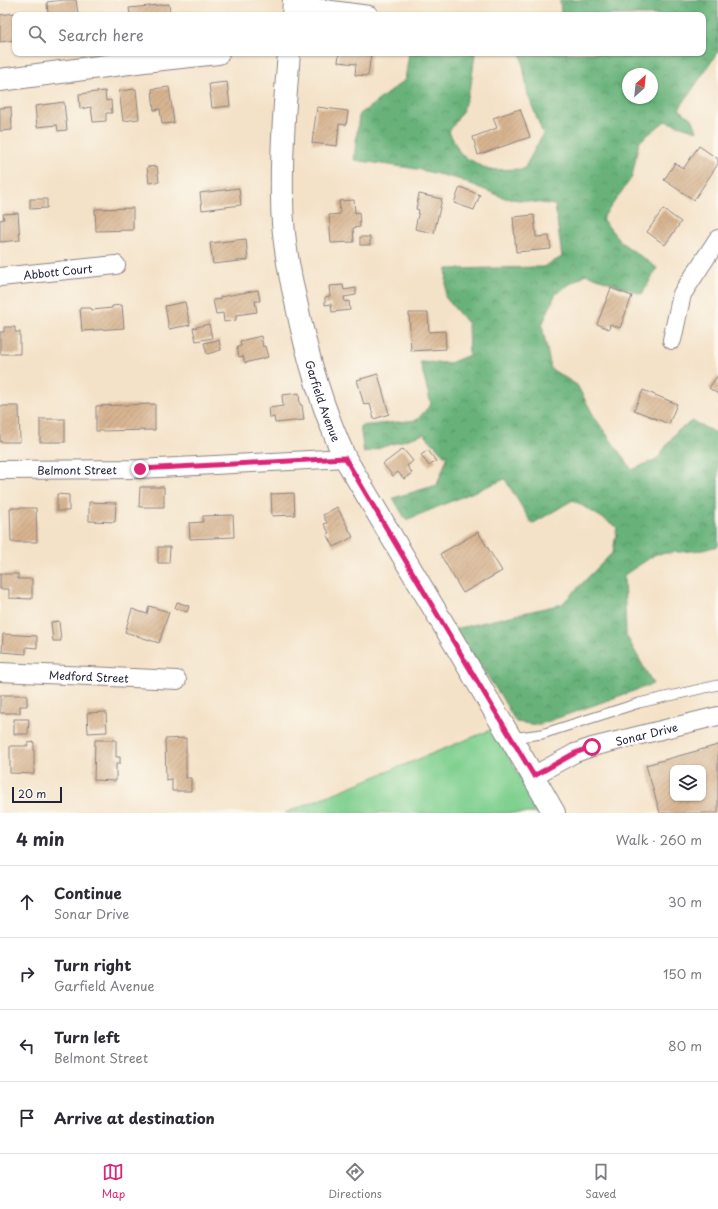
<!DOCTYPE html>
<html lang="en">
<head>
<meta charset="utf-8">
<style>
  :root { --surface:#fff; --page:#f2f2f3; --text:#2b2b33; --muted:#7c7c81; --line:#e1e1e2; --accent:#db2777 }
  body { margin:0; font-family:"Playpen Sans",sans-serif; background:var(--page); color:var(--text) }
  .controls { position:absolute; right:12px; bottom:12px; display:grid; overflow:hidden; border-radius:8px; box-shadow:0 1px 3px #0004 }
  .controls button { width:36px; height:36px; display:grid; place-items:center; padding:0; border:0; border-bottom:1px solid var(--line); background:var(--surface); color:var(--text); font:20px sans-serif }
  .compass { position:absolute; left:622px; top:68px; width:36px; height:36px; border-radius:50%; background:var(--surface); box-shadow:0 1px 3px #0004; rotate:27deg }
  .scale { position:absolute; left:12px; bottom:10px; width:50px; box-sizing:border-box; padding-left:4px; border:2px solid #22223b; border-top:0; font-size:11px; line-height:14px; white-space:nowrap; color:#22223b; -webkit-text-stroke:3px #fbf7ec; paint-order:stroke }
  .stop { position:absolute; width:12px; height:12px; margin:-9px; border:3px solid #db2777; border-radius:50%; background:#fff }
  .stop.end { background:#db2777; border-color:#fff; box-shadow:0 1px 4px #0008 }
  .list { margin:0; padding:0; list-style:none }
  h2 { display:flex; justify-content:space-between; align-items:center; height:52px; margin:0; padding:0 16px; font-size:17px }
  h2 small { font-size:13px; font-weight:400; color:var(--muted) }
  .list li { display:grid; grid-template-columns:26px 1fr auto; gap:12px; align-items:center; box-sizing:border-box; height:72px; padding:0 16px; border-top:1px solid var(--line) }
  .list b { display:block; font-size:15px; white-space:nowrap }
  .list p { margin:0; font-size:13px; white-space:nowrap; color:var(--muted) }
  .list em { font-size:13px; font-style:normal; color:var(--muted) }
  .icon { flex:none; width:22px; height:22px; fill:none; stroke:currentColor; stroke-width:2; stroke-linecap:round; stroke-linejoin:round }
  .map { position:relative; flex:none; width:718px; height:813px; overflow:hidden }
  .search { position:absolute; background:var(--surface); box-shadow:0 1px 3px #0004; left:12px; right:12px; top:12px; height:44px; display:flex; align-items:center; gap:10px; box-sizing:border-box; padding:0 14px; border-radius:8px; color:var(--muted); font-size:15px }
  .sheet { height:340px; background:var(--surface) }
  nav { display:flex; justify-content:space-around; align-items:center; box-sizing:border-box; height:56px; border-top:1px solid var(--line); background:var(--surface); font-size:11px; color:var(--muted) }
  nav a { display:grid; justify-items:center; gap:2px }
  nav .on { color:var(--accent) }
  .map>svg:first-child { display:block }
  .green { fill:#80d090; stroke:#517966 }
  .forest { fill:url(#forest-crowns); stroke:#456a5a; fill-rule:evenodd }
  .building { fill:url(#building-hatch); fill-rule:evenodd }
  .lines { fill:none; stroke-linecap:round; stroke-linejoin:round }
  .lane-casing { stroke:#8b8282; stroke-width:11 }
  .street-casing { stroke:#8b8282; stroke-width:20 }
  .secondary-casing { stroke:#8b8282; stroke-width:24 }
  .lane { stroke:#fff; stroke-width:9 }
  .street { stroke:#fff; stroke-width:18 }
  .secondary { stroke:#fff; stroke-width:22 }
  .route { stroke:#db2777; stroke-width:5 }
  .labels { text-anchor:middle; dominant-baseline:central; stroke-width:3; stroke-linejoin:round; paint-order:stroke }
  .street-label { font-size:11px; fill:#22223b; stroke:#fbf7ec }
</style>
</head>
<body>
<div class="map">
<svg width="718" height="813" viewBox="0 0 718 813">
  <defs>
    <pattern id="forest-crowns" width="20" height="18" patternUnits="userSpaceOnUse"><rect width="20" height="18" fill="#68b27a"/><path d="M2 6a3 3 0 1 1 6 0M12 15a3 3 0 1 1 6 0" fill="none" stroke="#559065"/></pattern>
    <pattern id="building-hatch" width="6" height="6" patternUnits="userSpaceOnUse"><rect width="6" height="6" fill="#d7b490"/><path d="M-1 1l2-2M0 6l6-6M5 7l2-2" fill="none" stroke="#b89a7d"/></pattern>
  </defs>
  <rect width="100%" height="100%" fill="#fbf7ec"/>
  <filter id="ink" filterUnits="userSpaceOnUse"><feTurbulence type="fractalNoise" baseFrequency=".025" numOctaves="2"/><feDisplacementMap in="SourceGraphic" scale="8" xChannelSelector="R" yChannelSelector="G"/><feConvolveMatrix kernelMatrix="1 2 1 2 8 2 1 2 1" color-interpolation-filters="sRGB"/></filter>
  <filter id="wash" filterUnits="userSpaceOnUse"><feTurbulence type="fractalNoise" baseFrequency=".012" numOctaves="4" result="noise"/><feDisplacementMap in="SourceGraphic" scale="16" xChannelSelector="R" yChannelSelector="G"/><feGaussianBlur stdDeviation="0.9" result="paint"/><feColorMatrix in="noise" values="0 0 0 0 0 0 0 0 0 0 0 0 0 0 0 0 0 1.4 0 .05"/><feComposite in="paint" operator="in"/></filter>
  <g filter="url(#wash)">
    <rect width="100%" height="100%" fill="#f4e2c8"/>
    <polygon class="green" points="493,729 541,813 285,813"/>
    <path class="forest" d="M560 0H718V52L679 109 693 120 697 131 665 121 639 142 632 177 602 219 621 242 657 268 642 294 586 274 556 293 542 325 551 369 577 385 595 418 632 470 658 458 676 432 692 421 718 434V546L703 550 656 554 624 575 626 635 653 684 538 725 516 722 501 696 455 629 562 604 613 552 617 527 573 500 532 524 505 479 406 520 393 498 437 485 447 458 424 434 364 453 360 426 417 420 431 404 420 362 450 363 469 355 468 324 445 297 447 269 543 267 562 257 555 205 505 198 458 179 417 169 354 160 359 115 405 80 409 53H475L471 85 462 112 449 132 461 155 489 170 524 169 543 134 528 95 521 53H703V15H561ZM628 74H652V98H628Z"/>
    <g id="blocks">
      <g class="building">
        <polygon points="64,0 76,0 78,14 65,15 48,15 47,2"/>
        <polygon points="169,4 170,15 130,15 129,8"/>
        <polygon points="15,13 15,40 0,42 0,15"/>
        <polygon points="339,53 371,53 368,76 355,75 356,64 338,62"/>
        <polygon points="227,82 230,106 212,108 209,84"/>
        <polygon points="169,87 174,123 162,124 160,109 154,110 152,89"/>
        <polygon points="136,89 139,119 123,121 119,91"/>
        <polygon points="105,91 106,101 111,100 112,113 106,113 106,121 93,122 91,107 80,109 79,94"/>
        <polygon points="64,102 67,130 58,131 57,125 37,127 35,106"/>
        <polygon points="11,107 12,130 0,131 0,108"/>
        <polygon points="317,107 348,111 346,125 339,124 337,146 312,143"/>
        <polygon points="520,109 530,137 478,155 473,137 497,128 493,118"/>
        <polygon points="699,146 718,159 718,164 694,200 664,180 675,163 683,169"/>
        <polygon points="157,166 159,182 149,183 147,167"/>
        <polygon points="460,187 480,195 474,210 454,203"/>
        <polygon points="239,188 241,205 202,210 200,193"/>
        <polygon points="419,194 442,199 434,233 415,229 419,210 416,209"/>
        <polygon points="30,199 47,199 47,208 30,209"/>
        <polygon points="354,200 355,213 359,212 360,227 353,228 354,242 331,243 329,215 340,214 339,201"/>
        <polygon points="133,208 133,230 96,231 95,209"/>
        <polygon points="663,209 681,222 665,245 647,232"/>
        <polygon points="18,213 20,240 0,242 0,220 4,219 3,214"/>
        <polygon points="534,215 536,237 549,236 551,249 516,252 513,217"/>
        <rect x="360" y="237" width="10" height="8"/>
        <polygon points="246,239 248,260 213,264 210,243"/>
        <polygon points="343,285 344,290 356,288 356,295 344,297 345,302 349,301 350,310 332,312 331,304 325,305 325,297 330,296 329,286"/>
        <polygon points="611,288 632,296 620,328 610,324 609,329 597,324"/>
        <polygon points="258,290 260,301 255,301 257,312 236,315 236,320 224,322 223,313 216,314 213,300 221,299 220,297"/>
        <polygon points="185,302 190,325 169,329 165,306"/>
        <polygon points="122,305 124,328 82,331 80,308 91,308 92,310 112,308 112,306"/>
        <polygon points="409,313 428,313 429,332 445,331 446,349 411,351"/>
        <polygon points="209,324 212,338 196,341 193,328"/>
        <polygon points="4,327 15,327 15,332 20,332 20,354 0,354 0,332 4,332"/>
        <polygon points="261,336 263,347 265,346 268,357 245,363 243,356 239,357 237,347 241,346 240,341"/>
        <polygon points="219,340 221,350 207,354 204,343"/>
        <polygon points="378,374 389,414 374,419 370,404 364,405 357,380"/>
        <polygon points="718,375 718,394 709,388"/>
        <polygon points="643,390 677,404 669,424 634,410"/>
        <polygon points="299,393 300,405 302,405 304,420 275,423 274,417 270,418 269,408 283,406 282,395"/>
        <polygon points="155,404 155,430 96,431 96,406"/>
        <polygon points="0,406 19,406 20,442 0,442"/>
        <rect x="40" y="419" width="25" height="23"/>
        <polygon points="403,449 413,461 407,466 412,473 404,479 398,472 393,476 383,464"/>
        <polygon points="428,450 436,461 429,466 421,455"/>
        <polygon points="140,487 164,487 164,507 139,507"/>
        <polygon points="294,493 295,515 272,516 271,494"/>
        <polygon points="57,494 69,495 69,511 57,511"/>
        <polygon points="89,502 116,503 115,522 89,521"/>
        <polygon points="337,507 353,537 334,547 327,534 329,533 324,524 327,523 323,515"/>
        <polygon points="10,508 36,508 37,542 11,542"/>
        <polygon points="233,515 234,537 190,539 189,523 203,522 203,516"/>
        <polygon points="478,532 502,571 463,593 440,554"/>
        <polygon points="158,547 170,547 169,563 158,563"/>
        <polygon points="0,574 18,574 18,579 32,579 32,599 9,598 9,589 0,589"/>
        <polygon points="177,602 189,606 187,612 175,608"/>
        <polygon points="149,606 169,612 159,643 125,632 132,609 147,614"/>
        <polygon points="59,621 61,641 53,641 51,622"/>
        <polygon points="3,634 37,636 37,648 26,647 26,654 2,652"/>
        <polygon points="0,695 27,695 27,706 20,706 20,713 0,713"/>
        <polygon points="106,712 107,732 88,733 87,713"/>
        <polygon points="14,719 29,719 28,734 14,734"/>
        <polygon points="186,738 186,778 191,778 191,791 172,791 172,779 166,780 165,739"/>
        <polygon points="95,740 116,740 116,757 120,757 120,764 116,764 116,781 94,780"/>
        <polygon points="34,742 34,774 10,773 10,746 28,746 28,743"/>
        <path d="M718 745V813H660L646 765ZM673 768H703V798H673Z"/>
      </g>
    </g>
  </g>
  <g filter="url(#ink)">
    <use href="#blocks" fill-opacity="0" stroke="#8b8282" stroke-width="1"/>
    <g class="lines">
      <defs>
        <polyline id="lane" points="511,738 542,734 639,703 718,685"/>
        <g id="street">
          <polyline points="294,5 369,15"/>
          <path id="s1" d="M0 277 116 265"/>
          <polyline points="672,340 682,294 718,239"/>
          <path id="s2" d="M0 470 140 469 345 458"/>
          <path id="s3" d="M0 672 177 680"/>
          <path id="s4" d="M533 776 575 753 592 747 718 716"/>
        </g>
        <g id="secondary">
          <polyline points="293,15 294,0"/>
          <path id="s5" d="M289 53C285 101 281 149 282 198 282 233 288 268 296 302 307 356 322 408 345 458L533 776 554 813"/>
          <polyline points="0,80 144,61 218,53"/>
        </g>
      </defs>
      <use href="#lane" class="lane-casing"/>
      <use href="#street" class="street-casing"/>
      <use href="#secondary" class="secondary-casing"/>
      <use href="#lane" class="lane"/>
      <use href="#street" class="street"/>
      <use href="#secondary" class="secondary"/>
    </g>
  </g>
  <g class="lines" filter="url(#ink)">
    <polyline class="route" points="140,469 345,458 443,624 534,776 575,753 592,747"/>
  </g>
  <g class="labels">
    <g class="street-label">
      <text stroke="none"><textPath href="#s1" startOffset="58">Abbott Court</textPath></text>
      <text stroke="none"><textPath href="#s5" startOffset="353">Garfield Avenue</textPath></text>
      <text stroke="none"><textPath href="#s2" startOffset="77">Belmont Street</textPath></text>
      <text stroke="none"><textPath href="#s3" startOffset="89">Medford Street</textPath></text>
      <text stroke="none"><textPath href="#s4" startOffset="122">Sonar Drive</textPath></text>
    </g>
  </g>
</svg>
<div class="controls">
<button><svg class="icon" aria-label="layers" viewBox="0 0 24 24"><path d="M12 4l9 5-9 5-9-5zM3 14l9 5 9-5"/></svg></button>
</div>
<svg class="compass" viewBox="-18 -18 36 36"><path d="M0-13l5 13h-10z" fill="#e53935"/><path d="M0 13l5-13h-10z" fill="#7c7c81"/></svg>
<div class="scale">20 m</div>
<div class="stop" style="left:592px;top:747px"></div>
<div class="stop end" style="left:140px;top:469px"></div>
<div class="search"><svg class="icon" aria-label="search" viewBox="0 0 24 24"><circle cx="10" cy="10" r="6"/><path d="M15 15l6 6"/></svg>Search here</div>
</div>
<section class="sheet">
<h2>4 min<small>Walk · 260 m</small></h2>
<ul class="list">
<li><svg class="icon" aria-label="ahead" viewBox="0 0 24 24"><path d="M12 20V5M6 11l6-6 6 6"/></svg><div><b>Continue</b><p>Sonar Drive</p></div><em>30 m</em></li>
<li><svg class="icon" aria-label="right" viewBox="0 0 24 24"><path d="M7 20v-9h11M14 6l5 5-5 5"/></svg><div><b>Turn right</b><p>Garfield Avenue</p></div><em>150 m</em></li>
<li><svg class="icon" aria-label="left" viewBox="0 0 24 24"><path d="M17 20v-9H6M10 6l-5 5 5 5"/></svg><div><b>Turn left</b><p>Belmont Street</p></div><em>80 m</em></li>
<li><svg class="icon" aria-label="arrive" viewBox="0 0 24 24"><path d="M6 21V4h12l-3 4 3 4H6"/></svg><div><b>Arrive at destination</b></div></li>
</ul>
</section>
<nav>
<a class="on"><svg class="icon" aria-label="map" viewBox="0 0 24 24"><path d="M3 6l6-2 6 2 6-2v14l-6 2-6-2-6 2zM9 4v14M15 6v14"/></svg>Map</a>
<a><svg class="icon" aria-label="directions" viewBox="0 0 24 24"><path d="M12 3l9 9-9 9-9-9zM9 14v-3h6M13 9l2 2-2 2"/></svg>Directions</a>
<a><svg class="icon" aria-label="saved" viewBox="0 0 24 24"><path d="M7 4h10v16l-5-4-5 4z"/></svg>Saved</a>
</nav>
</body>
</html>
